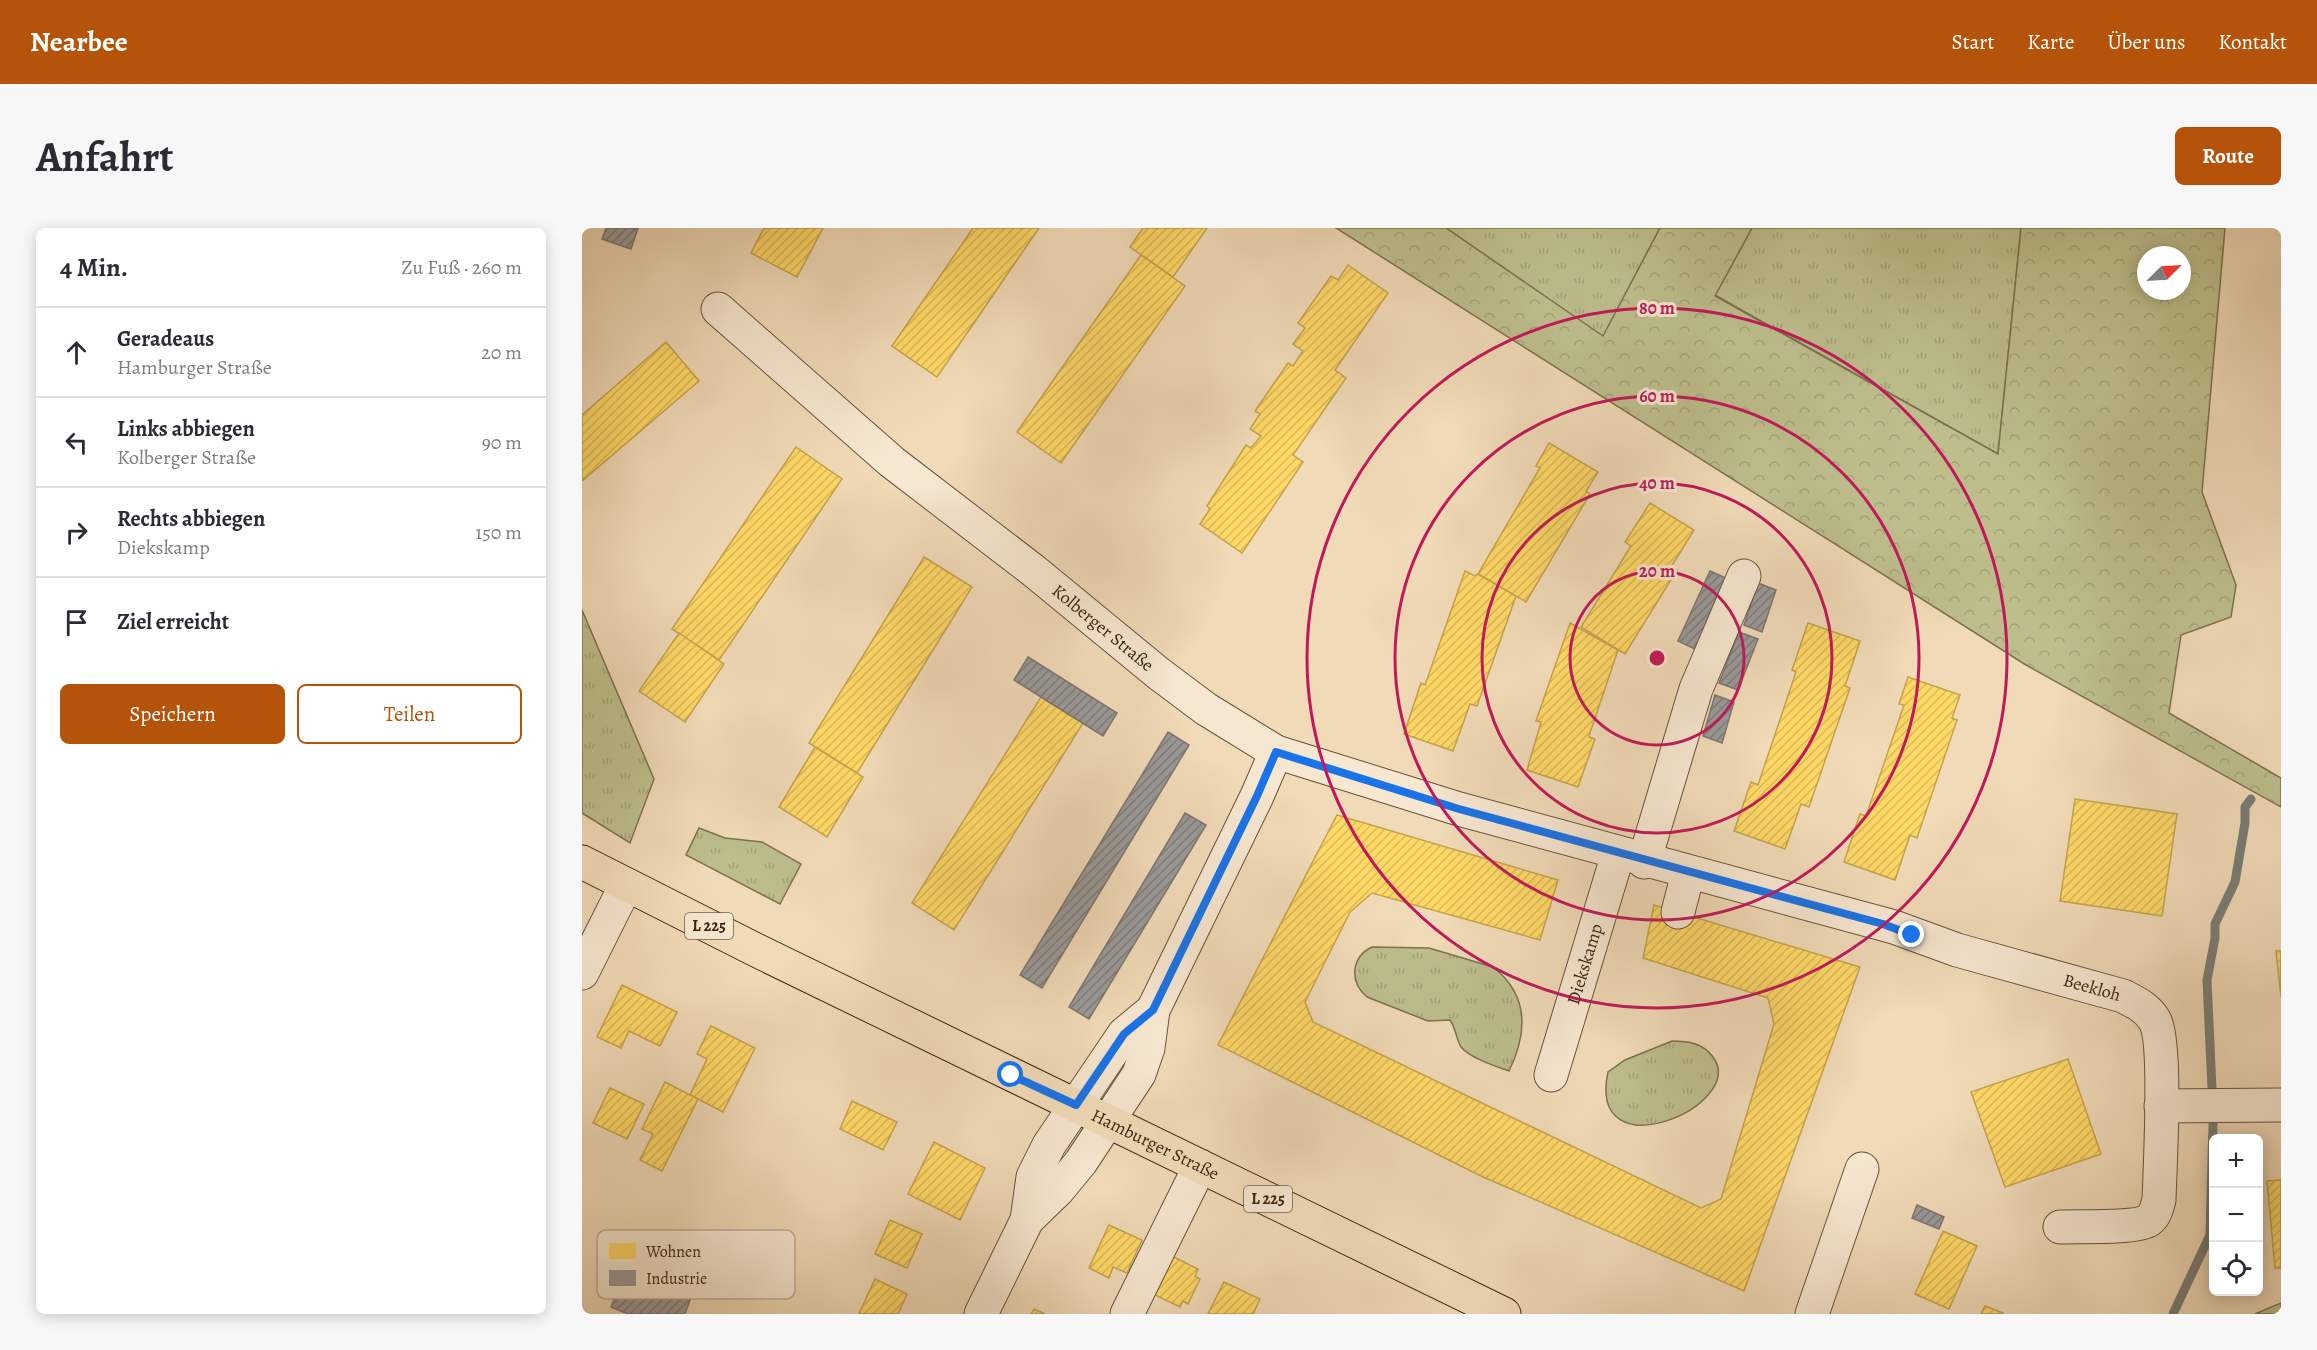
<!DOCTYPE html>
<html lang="de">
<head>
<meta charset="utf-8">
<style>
  :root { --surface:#fff; --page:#f7f7f7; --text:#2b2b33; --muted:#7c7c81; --line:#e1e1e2; --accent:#b45309 }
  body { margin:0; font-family:Alegreya,serif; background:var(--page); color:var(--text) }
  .controls { position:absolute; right:18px; bottom:18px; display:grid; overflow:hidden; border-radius:9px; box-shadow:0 3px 15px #0003 }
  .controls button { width:54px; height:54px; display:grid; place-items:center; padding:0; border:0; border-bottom:2px solid var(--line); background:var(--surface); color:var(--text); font:30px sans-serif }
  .compass { position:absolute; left:1555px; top:18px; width:54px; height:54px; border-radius:50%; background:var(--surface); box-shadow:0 3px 15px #0003; rotate:66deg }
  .stop { position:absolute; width:18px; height:18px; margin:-14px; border:4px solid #1a73e8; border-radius:50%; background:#fff }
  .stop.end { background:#1a73e8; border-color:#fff; box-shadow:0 2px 6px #0008 }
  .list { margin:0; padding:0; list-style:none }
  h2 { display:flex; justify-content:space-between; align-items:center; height:78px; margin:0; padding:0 24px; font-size:26px }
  h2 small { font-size:20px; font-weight:400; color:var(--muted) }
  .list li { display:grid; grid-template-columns:39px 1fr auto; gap:18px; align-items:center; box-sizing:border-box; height:90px; padding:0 24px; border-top:2px solid var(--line) }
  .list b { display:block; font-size:22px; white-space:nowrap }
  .list p { margin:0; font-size:20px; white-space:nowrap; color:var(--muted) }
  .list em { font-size:20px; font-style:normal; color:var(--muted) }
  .actions { display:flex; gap:12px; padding:18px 24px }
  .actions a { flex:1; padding:14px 0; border:2px solid var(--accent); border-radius:9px; text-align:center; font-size:21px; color:var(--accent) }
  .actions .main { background:var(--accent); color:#fff }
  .icon { flex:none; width:33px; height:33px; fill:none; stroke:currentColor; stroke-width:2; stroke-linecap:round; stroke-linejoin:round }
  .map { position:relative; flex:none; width:1699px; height:1086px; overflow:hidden; border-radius:9px }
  header { display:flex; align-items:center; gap:36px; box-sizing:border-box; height:84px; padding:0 30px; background:var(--accent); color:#fff }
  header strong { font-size:28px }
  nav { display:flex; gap:33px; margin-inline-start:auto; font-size:21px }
  .intro { display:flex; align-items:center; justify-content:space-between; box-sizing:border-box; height:144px; padding:0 36px }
  h1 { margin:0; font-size:42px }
  .button { padding:15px 27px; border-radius:9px; background:var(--accent); color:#fff; font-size:21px; font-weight:700 }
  main { display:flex; gap:36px; padding:0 36px }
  aside { flex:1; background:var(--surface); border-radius:9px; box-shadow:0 3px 15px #0003 }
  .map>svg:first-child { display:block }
  .grass { fill:url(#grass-tufts); stroke:#7c724f; stroke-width:1.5 }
  .forest { fill:url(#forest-crowns); stroke:#7c724f; stroke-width:1.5; fill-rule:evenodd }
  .homes { fill:url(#homes-hatch); stroke:#c4a34d; stroke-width:1.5 }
  .industry { fill:url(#industry-hatch); stroke:#7d7670; stroke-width:1.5 }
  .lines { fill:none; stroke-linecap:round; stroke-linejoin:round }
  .stream { stroke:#797d77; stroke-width:9 }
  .minor-casing { stroke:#68523b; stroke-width:35 }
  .major-casing { stroke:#3b2512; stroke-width:35 }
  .minor { stroke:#f6e7d0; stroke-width:33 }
  .major { stroke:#f1dab7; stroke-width:33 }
  .route { stroke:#1a73e8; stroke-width:8 }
  .ring { fill:none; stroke:#c2185b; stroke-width:3 }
  .labels { text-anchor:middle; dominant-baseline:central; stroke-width:6; stroke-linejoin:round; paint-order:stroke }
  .shield { fill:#f6e7d0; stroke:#735f4b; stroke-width:1.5 }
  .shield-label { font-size:16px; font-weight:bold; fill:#3b2512 }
  .street-label { font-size:18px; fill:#3b2512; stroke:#f6e7d0 }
  .key { fill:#f6e7d0; stroke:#bead97; stroke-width:1.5 }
  .key-label { font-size:16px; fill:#3b2512 }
  .centre { fill:#c2185b; stroke:#f6e7d0; stroke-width:3 }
  .ring-label { font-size:18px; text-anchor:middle; font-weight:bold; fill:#c2185b; stroke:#f6e7d0; stroke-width:6; stroke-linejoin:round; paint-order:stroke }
</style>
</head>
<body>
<header>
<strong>Nearbee</strong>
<nav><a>Start</a><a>Karte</a><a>Über uns</a><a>Kontakt</a></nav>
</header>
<div class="intro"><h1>Anfahrt</h1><a class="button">Route</a></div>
<main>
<aside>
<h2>4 Min.<small>Zu Fuß · 260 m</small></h2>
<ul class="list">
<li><svg class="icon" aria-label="ahead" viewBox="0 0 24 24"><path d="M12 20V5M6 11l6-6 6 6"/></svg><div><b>Geradeaus</b><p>Hamburger Straße</p></div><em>20 m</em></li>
<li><svg class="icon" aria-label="left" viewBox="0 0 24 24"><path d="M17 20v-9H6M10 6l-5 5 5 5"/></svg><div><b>Links abbiegen</b><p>Kolberger Straße</p></div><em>90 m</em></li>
<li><svg class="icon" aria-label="right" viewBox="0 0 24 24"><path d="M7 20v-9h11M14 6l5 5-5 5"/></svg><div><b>Rechts abbiegen</b><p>Diekskamp</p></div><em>150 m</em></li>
<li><svg class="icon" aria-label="arrive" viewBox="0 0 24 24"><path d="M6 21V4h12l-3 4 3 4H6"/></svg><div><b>Ziel erreicht</b></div></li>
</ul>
<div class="actions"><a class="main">Speichern</a><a>Teilen</a></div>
</aside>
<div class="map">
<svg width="1699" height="1086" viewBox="0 0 1699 1086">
  <defs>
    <pattern id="grass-tufts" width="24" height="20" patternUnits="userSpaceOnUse" patternTransform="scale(1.5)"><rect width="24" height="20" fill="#bdbe8c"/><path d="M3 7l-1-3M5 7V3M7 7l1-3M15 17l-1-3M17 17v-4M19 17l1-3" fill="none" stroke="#a3a378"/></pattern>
    <pattern id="forest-crowns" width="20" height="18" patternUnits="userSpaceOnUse" patternTransform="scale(1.5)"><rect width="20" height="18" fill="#bdbe8c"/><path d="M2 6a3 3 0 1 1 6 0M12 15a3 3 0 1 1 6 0" fill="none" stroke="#a3a378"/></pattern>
    <pattern id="homes-hatch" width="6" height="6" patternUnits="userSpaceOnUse" patternTransform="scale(1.5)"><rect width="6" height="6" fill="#ffd966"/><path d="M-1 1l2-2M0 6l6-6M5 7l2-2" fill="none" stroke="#dbba57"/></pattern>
    <pattern id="industry-hatch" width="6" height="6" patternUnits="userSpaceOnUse" patternTransform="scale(1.5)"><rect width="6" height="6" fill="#999"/><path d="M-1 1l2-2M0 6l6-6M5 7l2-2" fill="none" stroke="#7e7d7b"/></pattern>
  </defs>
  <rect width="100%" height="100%" fill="#f1dab7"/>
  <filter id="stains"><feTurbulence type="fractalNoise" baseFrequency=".00333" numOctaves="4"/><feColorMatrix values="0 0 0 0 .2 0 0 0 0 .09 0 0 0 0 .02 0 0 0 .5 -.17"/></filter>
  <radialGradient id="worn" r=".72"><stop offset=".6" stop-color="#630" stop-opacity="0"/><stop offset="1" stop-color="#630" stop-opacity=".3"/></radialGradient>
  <g class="grass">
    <polygon points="864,0 1078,0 1021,109"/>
    <polygon points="1170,0 1439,0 1416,226 1133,67"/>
    <polygon points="0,382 72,551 48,615 0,585"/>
    <polygon points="117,600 143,610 180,614 219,636 198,676 104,627"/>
    <path d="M790 719 847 720 911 739C947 767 946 804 927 843 913 838 888 830 879 819 874 811 874 800 868 792L846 793 785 769C767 754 769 729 790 719Z"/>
    <path d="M1090 813C1106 813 1121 815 1131 829 1167 878 1004 946 1026 844L1043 832Z"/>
    <polygon points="1699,1075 1699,1086 1673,1086"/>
  </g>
  <path class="forest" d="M754 0H864L1021 108 1078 0H1170L1133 68 1416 226 1439 0H1643L1620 264 1654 357 1649 389 1599 407 1587 485 1699 550V579L1444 437ZM1564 27H1600V63H1564Z"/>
  <g class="homes">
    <polygon points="182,0 241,0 215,49 169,25"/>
    <polygon points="391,0 457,0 355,149 310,118"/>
    <polygon points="561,0 625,0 591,49 548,19"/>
    <polygon points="559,27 603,58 479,235 435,204"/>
    <polygon points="766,37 806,65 753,142 764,150 711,227 721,234 660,325 618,296 628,281 625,278 664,217 669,220 679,208 668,201 678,186 673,183 706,135 711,138 721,123 711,116 723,100 716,95 749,48 756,52"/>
    <polygon points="84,114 117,153 0,253 0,187"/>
    <polygon points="967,215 1016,244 1004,263 1008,266 944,374 896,346 958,240 954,238"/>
    <polygon points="214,219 260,251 137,432 90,401"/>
    <polygon points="1068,275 1112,302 1089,339 1095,342 1043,426 999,399 1049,318 1043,314"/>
    <polygon points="342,329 390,359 275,545 227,515"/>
    <polygon points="883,343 893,348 896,346 934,368 895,478 888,476 871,523 822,506 839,455 843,457"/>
    <polygon points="988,395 1036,422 1008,505 1007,509 1013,511 996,559 945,542 959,494 954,493"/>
    <polygon points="1226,395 1278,413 1263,458 1268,460 1227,579 1219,576 1203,621 1152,603 1169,554 1176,557 1214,444 1210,442"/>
    <polygon points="97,405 142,436 103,494 57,463"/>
    <polygon points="1326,449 1378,467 1370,490 1375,492 1335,610 1328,607 1313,652 1262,634 1278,586 1284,588 1322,477 1317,476"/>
    <polygon points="459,469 501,495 372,702 330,675"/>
    <polygon points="233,519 281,549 245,609 197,579"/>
    <polygon points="1493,571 1595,586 1580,688 1478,673"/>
    <polygon points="755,587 976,652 958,712 790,665 768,684 723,774 731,794 1119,980 1139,971 1192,796 1186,770 1061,730 1072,677 1278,739 1162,1063 899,948 636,817"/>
    <polygon points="1694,723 1699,723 1699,769"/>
    <polygon points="40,757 95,784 78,818 47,803 39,820 15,809"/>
    <polygon points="129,798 173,820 141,884 108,867 125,831 115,826"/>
    <polygon points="1486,831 1519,926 1423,959 1389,864"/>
    <polygon points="83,854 116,871 80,943 58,932 71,906 60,901"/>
    <polygon points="28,860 62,876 45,911 11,895"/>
    <polygon points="270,873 315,894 301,922 258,901"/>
    <polygon points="352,914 403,940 378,992 326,966"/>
    <polygon points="1699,952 1699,1040 1693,1040 1685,953"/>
    <polygon points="308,992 340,1006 325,1040 293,1026"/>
    <polygon points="527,997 560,1012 545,1045 531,1039 527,1050 507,1040"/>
    <polygon points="1361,1003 1395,1018 1367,1081 1333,1066"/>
    <polygon points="582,1024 616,1041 613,1048 618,1051 606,1076 601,1073 598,1079 563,1062"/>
    <polygon points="293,1051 325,1066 316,1086 277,1086"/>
    <polygon points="642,1054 678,1071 671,1086 626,1086"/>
    <polygon points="1403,1078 1421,1085 1420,1086 1399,1086"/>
    <polygon points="452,1081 463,1086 449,1086"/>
  </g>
  <g class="industry">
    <polygon points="24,0 56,0 49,21 20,11"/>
    <polygon points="1128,343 1148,352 1117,423 1096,413"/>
    <polygon points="1176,355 1194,362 1180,404 1162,397"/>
    <polygon points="1157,404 1176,411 1156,462 1137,455"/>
    <polygon points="446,429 535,485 521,508 432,452"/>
    <polygon points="1133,467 1152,474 1140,515 1121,508"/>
    <polygon points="586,504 607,517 460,760 438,747"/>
    <polygon points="603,585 624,597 507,791 487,779"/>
    <polygon points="1335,977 1362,989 1357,1001 1330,990"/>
    <polygon points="46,1035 112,1061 103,1086 46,1086 29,1079"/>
  </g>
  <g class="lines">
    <g class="stream">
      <polyline points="1630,861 1625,752 1633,710 1633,696 1653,654 1663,595 1663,579 1669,571"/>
      <polyline points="1591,1086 1628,1007 1631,896"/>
    </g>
    <defs>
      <g id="minor">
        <path id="s1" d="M136 81 310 234 452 343 576 445 624 481 694 524 877 581 1312 699 1375 722 1541 768C1553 774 1566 780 1573 793 1585 816 1578 939 1577 972 1575 979 1573 988 1567 992 1554 1001 1496 998 1478 999"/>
        <polyline points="1062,634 1114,461 1162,348"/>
        <polyline points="1096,684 1106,645"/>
        <polyline points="0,745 44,657"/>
        <path id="s2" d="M969 847 1036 626"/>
        <polyline points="1579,878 1699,877"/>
        <polyline points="445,992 476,962 499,934 557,846 566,820 571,782 675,568 694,524"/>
        <polyline points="399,1086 445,992 451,949 467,917 542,806 571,782"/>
        <polyline points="545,1086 618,938"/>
        <polyline points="1230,1086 1280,941"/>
      </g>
      <g id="major">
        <path id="s3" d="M0 634 174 722 922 1086"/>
      </g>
    </defs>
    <use href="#minor" class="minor-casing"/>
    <use href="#major" class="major-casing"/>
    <use href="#minor" class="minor"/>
    <use href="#major" class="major"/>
  </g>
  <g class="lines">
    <polyline class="route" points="429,847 494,877 542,806 571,782 675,568 694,524 877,581 1301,696 1330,707"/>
  </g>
  <g class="ring">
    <circle cx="1075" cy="430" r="87"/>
    <circle cx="1075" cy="430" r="175"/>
    <circle cx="1075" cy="430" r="262"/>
    <circle cx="1075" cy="430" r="350"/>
  </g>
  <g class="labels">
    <g class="shield">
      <rect x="103" y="685" width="48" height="26" rx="4.5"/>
      <rect x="662" y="958" width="48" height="26" rx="4.5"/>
    </g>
    <g class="shield-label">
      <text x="127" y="698">L 225</text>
      <text x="686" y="971">L 225</text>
    </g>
    <g class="street-label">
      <text stroke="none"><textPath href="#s1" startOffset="500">Kolberger Straße</textPath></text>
      <text stroke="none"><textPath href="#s2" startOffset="116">Diekskamp</textPath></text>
      <text stroke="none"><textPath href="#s1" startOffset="1563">Beekloh</textPath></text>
      <text stroke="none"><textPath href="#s3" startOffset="639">Hamburger Straße</textPath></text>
    </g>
  </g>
  <rect x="15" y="1002" width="198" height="69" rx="9" class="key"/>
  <rect x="27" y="1015" width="27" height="16" fill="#ffd966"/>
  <rect x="27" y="1042" width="27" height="16" fill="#999"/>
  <g class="key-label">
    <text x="64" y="1029">Wohnen</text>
    <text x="64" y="1056">Industrie</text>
  </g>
  <circle cx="1075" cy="430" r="9" class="centre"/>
  <g class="ring-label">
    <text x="1075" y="86">80 m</text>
    <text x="1075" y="174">60 m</text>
    <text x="1075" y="261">40 m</text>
    <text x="1075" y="349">20 m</text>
  </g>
  <rect width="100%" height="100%" filter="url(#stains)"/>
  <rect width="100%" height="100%" fill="url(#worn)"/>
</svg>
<div class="controls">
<button>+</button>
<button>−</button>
<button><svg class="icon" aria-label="locate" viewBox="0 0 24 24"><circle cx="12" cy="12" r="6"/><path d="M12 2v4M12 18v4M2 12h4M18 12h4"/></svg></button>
</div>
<svg class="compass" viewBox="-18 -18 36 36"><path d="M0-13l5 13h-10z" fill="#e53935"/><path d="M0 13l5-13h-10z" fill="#7c7c81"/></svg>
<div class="stop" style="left:429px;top:847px"></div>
<div class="stop end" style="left:1330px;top:707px"></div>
</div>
</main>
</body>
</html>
